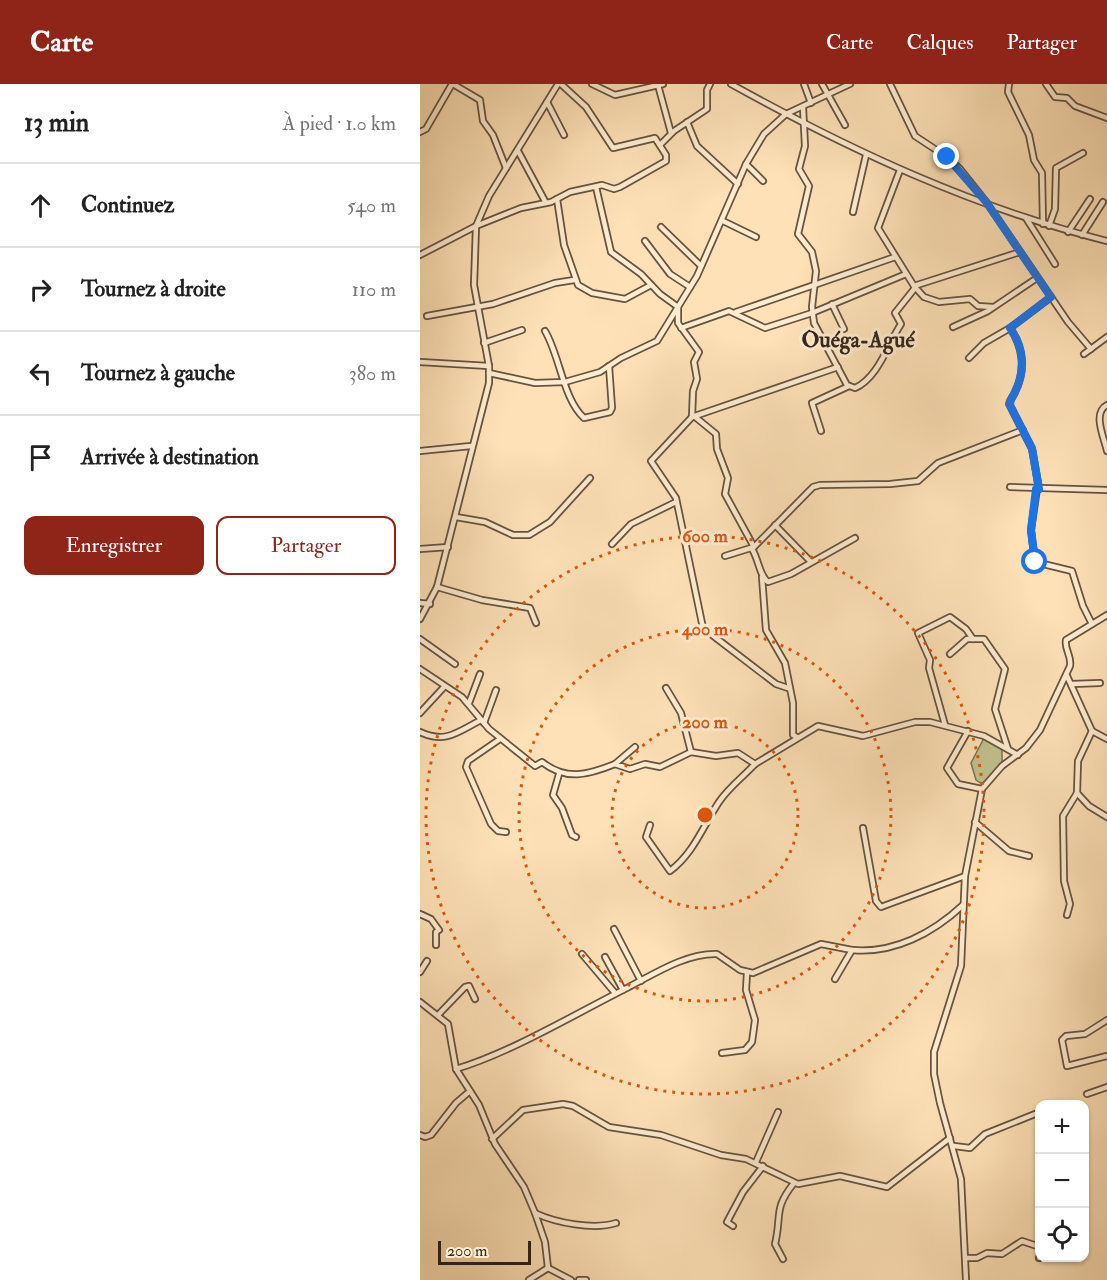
<!DOCTYPE html>
<html lang="fr">
<head>
<meta charset="utf-8">
<style>
  :root { --surface:#fff; --page:#f2f2f2; --text:#222; --muted:#767676; --line:#e0e0e0; --accent:#8f2418 }
  body { margin:0; font-family:"IM FELL Double Pica",serif; background:var(--page); color:var(--text) }
  .controls { position:absolute; right:18px; bottom:18px; display:grid; overflow:hidden; border-radius:12px; box-shadow:0 2px 4px #0004 }
  .controls button { width:54px; height:54px; display:grid; place-items:center; padding:0; border:0; border-bottom:2px solid var(--line); background:var(--surface); color:var(--text); font:30px sans-serif }
  .scale { position:absolute; left:18px; bottom:15px; width:93px; box-sizing:border-box; padding-left:6px; border:3px solid #342419; border-top:0; font-size:16px; line-height:21px; white-space:nowrap; color:#342419; -webkit-text-stroke:4px #feecd0; paint-order:stroke }
  .stop { position:absolute; width:18px; height:18px; margin:-14px; border:4px solid #1a73e8; border-radius:50%; background:#fff }
  .stop.end { background:#1a73e8; border-color:#fff; box-shadow:0 2px 6px #0008 }
  .list { margin:0; padding:0; list-style:none }
  h2 { display:flex; justify-content:space-between; align-items:center; height:78px; margin:0; padding:0 24px; font-size:26px }
  h2 small { font-size:20px; font-weight:400; color:var(--muted) }
  .list li { display:grid; grid-template-columns:39px 1fr auto; gap:18px; align-items:center; box-sizing:border-box; height:84px; padding:0 24px; border-top:2px solid var(--line) }
  .list b { display:block; font-size:22px; white-space:nowrap }
  .list em { font-size:20px; font-style:normal; color:var(--muted) }
  .actions { display:flex; gap:12px; padding:18px 24px }
  .actions a { flex:1; padding:14px 0; border:2px solid var(--accent); border-radius:12px; text-align:center; font-size:21px; color:var(--accent) }
  .actions .main { background:var(--accent); color:#fff }
  .icon { flex:none; width:33px; height:33px; fill:none; stroke:currentColor; stroke-width:2; stroke-linecap:round; stroke-linejoin:round }
  .map { position:relative; flex:none; width:687px; height:1196px; overflow:hidden }
  header { display:flex; align-items:center; gap:36px; box-sizing:border-box; height:84px; padding:0 30px; background:var(--accent); color:#fff }
  header strong { font-size:28px }
  nav { display:flex; gap:33px; margin-inline-start:auto; font-size:21px }
  main { display:flex }
  aside { flex:1; background:var(--surface) }
  .map>svg:first-child { display:block }
  .green { fill:#c1c28e; stroke:#7a7354; stroke-width:1.5 }
  .lines { fill:none; stroke-linecap:round; stroke-linejoin:round }
  .minor-casing { stroke:#665340; stroke-width:8 }
  .minor { stroke:#feecd0; stroke-width:4.5 }
  .route { stroke:#1a73e8; stroke-width:8 }
  .ring { fill:none; stroke:#df560d; stroke-width:3; stroke-dasharray:3 6 }
  .labels { text-anchor:middle; dominant-baseline:central; stroke-width:6; stroke-linejoin:round; paint-order:stroke }
  .quarter-label { font-size:22px; font-weight:bold; fill:#342419; stroke:#feecd0 }
  .centre { fill:#df560d; stroke:#feecd0; stroke-width:3 }
  .ring-label { font-size:18px; text-anchor:middle; font-weight:bold; fill:#df560d; stroke:#feecd0; stroke-width:6; stroke-linejoin:round; paint-order:stroke }
</style>
</head>
<body>
<header>
<strong>Carte</strong>
<nav><a>Carte</a><a>Calques</a><a>Partager</a></nav>
</header>
<main>
<aside>
<h2>13 min<small>À pied · 1.0 km</small></h2>
<ul class="list">
<li><svg class="icon" aria-label="ahead" viewBox="0 0 24 24"><path d="M12 20V5M6 11l6-6 6 6"/></svg><div><b>Continuez</b></div><em>540 m</em></li>
<li><svg class="icon" aria-label="right" viewBox="0 0 24 24"><path d="M7 20v-9h11M14 6l5 5-5 5"/></svg><div><b>Tournez à droite</b></div><em>110 m</em></li>
<li><svg class="icon" aria-label="left" viewBox="0 0 24 24"><path d="M17 20v-9H6M10 6l-5 5 5 5"/></svg><div><b>Tournez à gauche</b></div><em>380 m</em></li>
<li><svg class="icon" aria-label="arrive" viewBox="0 0 24 24"><path d="M6 21V4h12l-3 4 3 4H6"/></svg><div><b>Arrivée à destination</b></div></li>
</ul>
<div class="actions"><a class="main">Enregistrer</a><a>Partager</a></div>
</aside>
<div class="map">
<svg width="687" height="1196" viewBox="0 0 687 1196">
  <rect width="100%" height="100%" fill="#fee1b7"/>
  <filter id="stains"><feTurbulence type="fractalNoise" baseFrequency=".00333" numOctaves="4"/><feColorMatrix values="0 0 0 0 .2 0 0 0 0 .09 0 0 0 0 .02 0 0 0 .5 -.17"/></filter>
  <radialGradient id="worn" r=".72"><stop offset=".6" stop-color="#630" stop-opacity="0"/><stop offset="1" stop-color="#630" stop-opacity=".3"/></radialGradient>
  <polygon class="green" points="564,654 582,664 582,680 562,700 556,696 551,679"/>
  <g class="lines">
    <defs>
      <g id="minor">
        <polyline points="33,0 60,16 63,37 73,51 86,84"/>
        <polyline points="172,0 195,11 243,0"/>
        <path d="M311 0C430 66 554 124 687 157"/>
        <polyline points="384,0 391,19"/>
        <polyline points="402,0 425,41"/>
        <polyline points="470,0 495,52 527,73 540,85 567,119 648,238 671,265"/>
        <polyline points="589,0 588,8 609,51 614,76 622,89 623,140"/>
        <polyline points="626,0 635,13 647,14 655,22 687,34"/>
        <polyline points="238,1 251,49"/>
        <polyline points="127,18 144,51"/>
        <path d="M383 23 385 62 379 85 389 102 378 150 392 168 396 187 392 223 394 239 427 301 435 304C458 294 468 260 481 240L475 229 495 204"/>
        <polyline points="267,38 277,62 318,100"/>
        <polyline points="0,48 6,45 32,0"/>
        <polyline points="240,61 254,47 287,25 287,6 290,0"/>
        <polyline points="98,67 126,119"/>
        <polyline points="326,80 343,97"/>
        <polyline points="480,86 458,144 494,202 504,213 519,218 550,215 558,222 573,223"/>
        <polyline points="176,103 191,168 221,190 240,210 258,223"/>
        <polyline points="137,115 144,161 158,201 172,209 205,215 231,201"/>
        <polyline points="433,128 446,71"/>
        <polyline points="606,134 635,180"/>
        <polyline points="303,137 336,153"/>
        <polyline points="629,142 635,125 636,84 663,69"/>
        <polyline points="241,143 281,182"/>
        <polyline points="648,148 670,115"/>
        <polyline points="662,151 683,118"/>
        <polyline points="225,157 250,190 270,203"/>
        <polyline points="0,171 56,142 101,124 131,118 150,108 182,101 194,105 200,103 246,77 246,71 235,54 193,64 166,23 141,0"/>
        <polyline points="494,202 600,168"/>
        <polyline points="412,220 424,245"/>
        <polyline points="258,224 258,239 279,268 274,278 277,295 273,307 272,333 231,377 256,414 283,544 356,600 368,604"/>
        <polyline points="316,228 475,173"/>
        <polyline points="7,232 73,220 135,199 154,196"/>
        <polyline points="533,243 568,227 617,194"/>
        <polyline points="261,244 309,227 345,244 392,229 486,190"/>
        <path d="M590 244C603 263 606 286 595 308 593 313 590 315 589 320L612 365 619 405"/>
        <path d="M125 247C140 272 143 315 164 334L190 328 192 324 189 282"/>
        <polyline points="64,259 102,246"/>
        <polyline points="664,270 687,253"/>
        <polyline points="549,274 564,259 590,244 631,213"/>
        <polyline points="0,278 69,282"/>
        <polyline points="69,289 115,299 145,298 180,288 201,274 237,257 277,192 326,80 344,50 366,30 430,0"/>
        <path d="M687 321C672 329 684 353 687 367"/>
        <polyline points="274,332 296,350 297,365 308,394 305,410 334,463"/>
        <polyline points="272,333 418,283"/>
        <polyline points="401,347 392,319 429,302"/>
        <polyline points="0,367 51,362"/>
        <polyline points="590,403 687,406"/>
        <polyline points="617,405 611,446 615,478 652,487 663,522 672,540"/>
        <polyline points="36,433 65,438 93,451 109,451 130,438 170,394"/>
        <polyline points="355,441 391,478"/>
        <polyline points="192,460 211,440 256,418"/>
        <polyline points="0,465 28,463"/>
        <path d="M332 465C339 476 339 491 348 498L371 490 435 454"/>
        <polyline points="305,472 334,463 393,403 400,401 470,400 498,397 518,379 603,346"/>
        <polyline points="342,493 346,546 365,579 373,619 373,651 377,653"/>
        <polyline points="17,503 62,516 110,524 116,539"/>
        <polyline points="0,519 10,520"/>
        <polyline points="0,535 17,503 69,299 69,282 54,201 56,142 69,112 138,0"/>
        <polyline points="0,555 35,580"/>
        <polyline points="530,570 547,555 564,555 585,585 575,625 588,665"/>
        <path d="M0 585 42 613 69 645 115 682 122 678C146 697 168 691 195 680"/>
        <polyline points="647,592 672,647 658,677 657,709 669,722 687,733"/>
        <polyline points="652,600 680,599"/>
        <polyline points="246,604 261,629 271,668"/>
        <polyline points="49,619 60,590"/>
        <polyline points="0,629 24,603"/>
        <polyline points="64,639 76,606"/>
        <polyline points="525,641 509,584 510,576 498,549 530,533 546,545 553,555"/>
        <polyline points="548,647 527,684 538,700 562,705"/>
        <polyline points="672,647 687,655"/>
        <path d="M0 648C26 660 37 648 61 636"/>
        <polyline points="80,655 48,677 46,683 71,740 78,747 86,748"/>
        <polyline points="215,663 195,680 210,685 225,680 240,683 271,668 296,672 318,669 335,680 398,642 443,652 495,638 510,638 564,652 598,671"/>
        <polyline points="139,690 133,711 142,724 152,751 156,753"/>
        <polyline points="555,738 589,767 609,772"/>
        <path d="M230 741 226 753 250 787C274 769 283 742 299 718 308 704 324 692 335 680"/>
        <polyline points="443,744 456,817 461,823 545,792"/>
        <polyline points="0,830 11,835 19,846 16,848 16,861"/>
        <polyline points="647,831 650,820 644,797 643,732 657,709"/>
        <polyline points="194,845 221,897"/>
        <path d="M432 866C474 870 513 849 543 821"/>
        <polyline points="162,870 195,909"/>
        <polyline points="185,873 203,906"/>
        <polyline points="0,888 7,877"/>
        <path d="M0 918 28 940 36 985 59 1021 75 1060 104 1103 115 1129C136 1139 174 1146 196 1139"/>
        <polyline points="18,931 45,903 49,902 55,915"/>
        <polyline points="687,936 665,950 646,952 642,956 647,982 687,972"/>
        <polyline points="302,969 325,966 332,958 335,936 326,906 327,889"/>
        <path d="M36 985C90 969 155 930 207 904 234 890 266 869 297 870L320 886 333 889 401 860 432 866 415 895"/>
        <polyline points="667,1010 687,1003"/>
        <polyline points="0,1051 5,1053 11,1051 36,1019 50,1007"/>
        <polyline points="72,1055 103,1026 143,1020 153,1022 189,1043 241,1051 301,1071 326,1075 378,1100 420,1092 467,1103 530,1054"/>
        <polyline points="534,1062 550,1064 565,1050 620,1028"/>
        <polyline points="336,1078 358,1028"/>
        <polyline points="115,1129 125,1158 128,1184"/>
        <polyline points="313,1142 307,1138 323,1108 343,1082"/>
        <polyline points="546,1174 557,1174 567,1169 582,1170 602,1157 620,1163"/>
        <polyline points="619,1174 620,1170"/>
        <path d="M363 1175 355 1160C362 1131 353 1125 374 1099"/>
        <polyline points="128,1184 151,1196"/>
        <polyline points="109,1196 128,1184"/>
        <polyline points="159,1196 166,1196"/>
        <path d="M546 1196 541 1095 520 1019 514 990V968L541 882 545 792 562 705 582 682 606 664 620 646 650 582C652 572 644 565 646 556L687 531"/>
      </g>
    </defs>
    <use href="#minor" class="minor-casing"/>
    <use href="#minor" class="minor"/>
  </g>
  <g class="lines">
    <path class="route" d="M527 73 567 119 631 213 590 244C604 263 606 286 595 308 593 313 590 315 590 321L612 364 619 405H616L611 446 615 478"/>
  </g>
  <g class="ring">
    <circle cx="285" cy="731" r="93"/>
    <circle cx="285" cy="731" r="186"/>
    <circle cx="285" cy="731" r="279"/>
  </g>
  <g class="labels">
    <g class="quarter-label">
      <text x="438" y="256">Ouéga-Agué</text>
    </g>
  </g>
  <circle cx="285" cy="731" r="9" class="centre"/>
  <g class="ring-label">
    <text x="285" y="458">600 m</text>
    <text x="285" y="551">400 m</text>
    <text x="285" y="644">200 m</text>
  </g>
  <rect width="100%" height="100%" filter="url(#stains)"/>
  <rect width="100%" height="100%" fill="url(#worn)"/>
</svg>
<div class="controls">
<button>+</button>
<button>−</button>
<button><svg class="icon" aria-label="locate" viewBox="0 0 24 24"><circle cx="12" cy="12" r="6"/><path d="M12 2v4M12 18v4M2 12h4M18 12h4"/></svg></button>
</div>
<div class="scale">200 m</div>
<div class="stop" style="left:615px;top:478px"></div>
<div class="stop end" style="left:527px;top:73px"></div>
</div>
</main>
</body>
</html>
